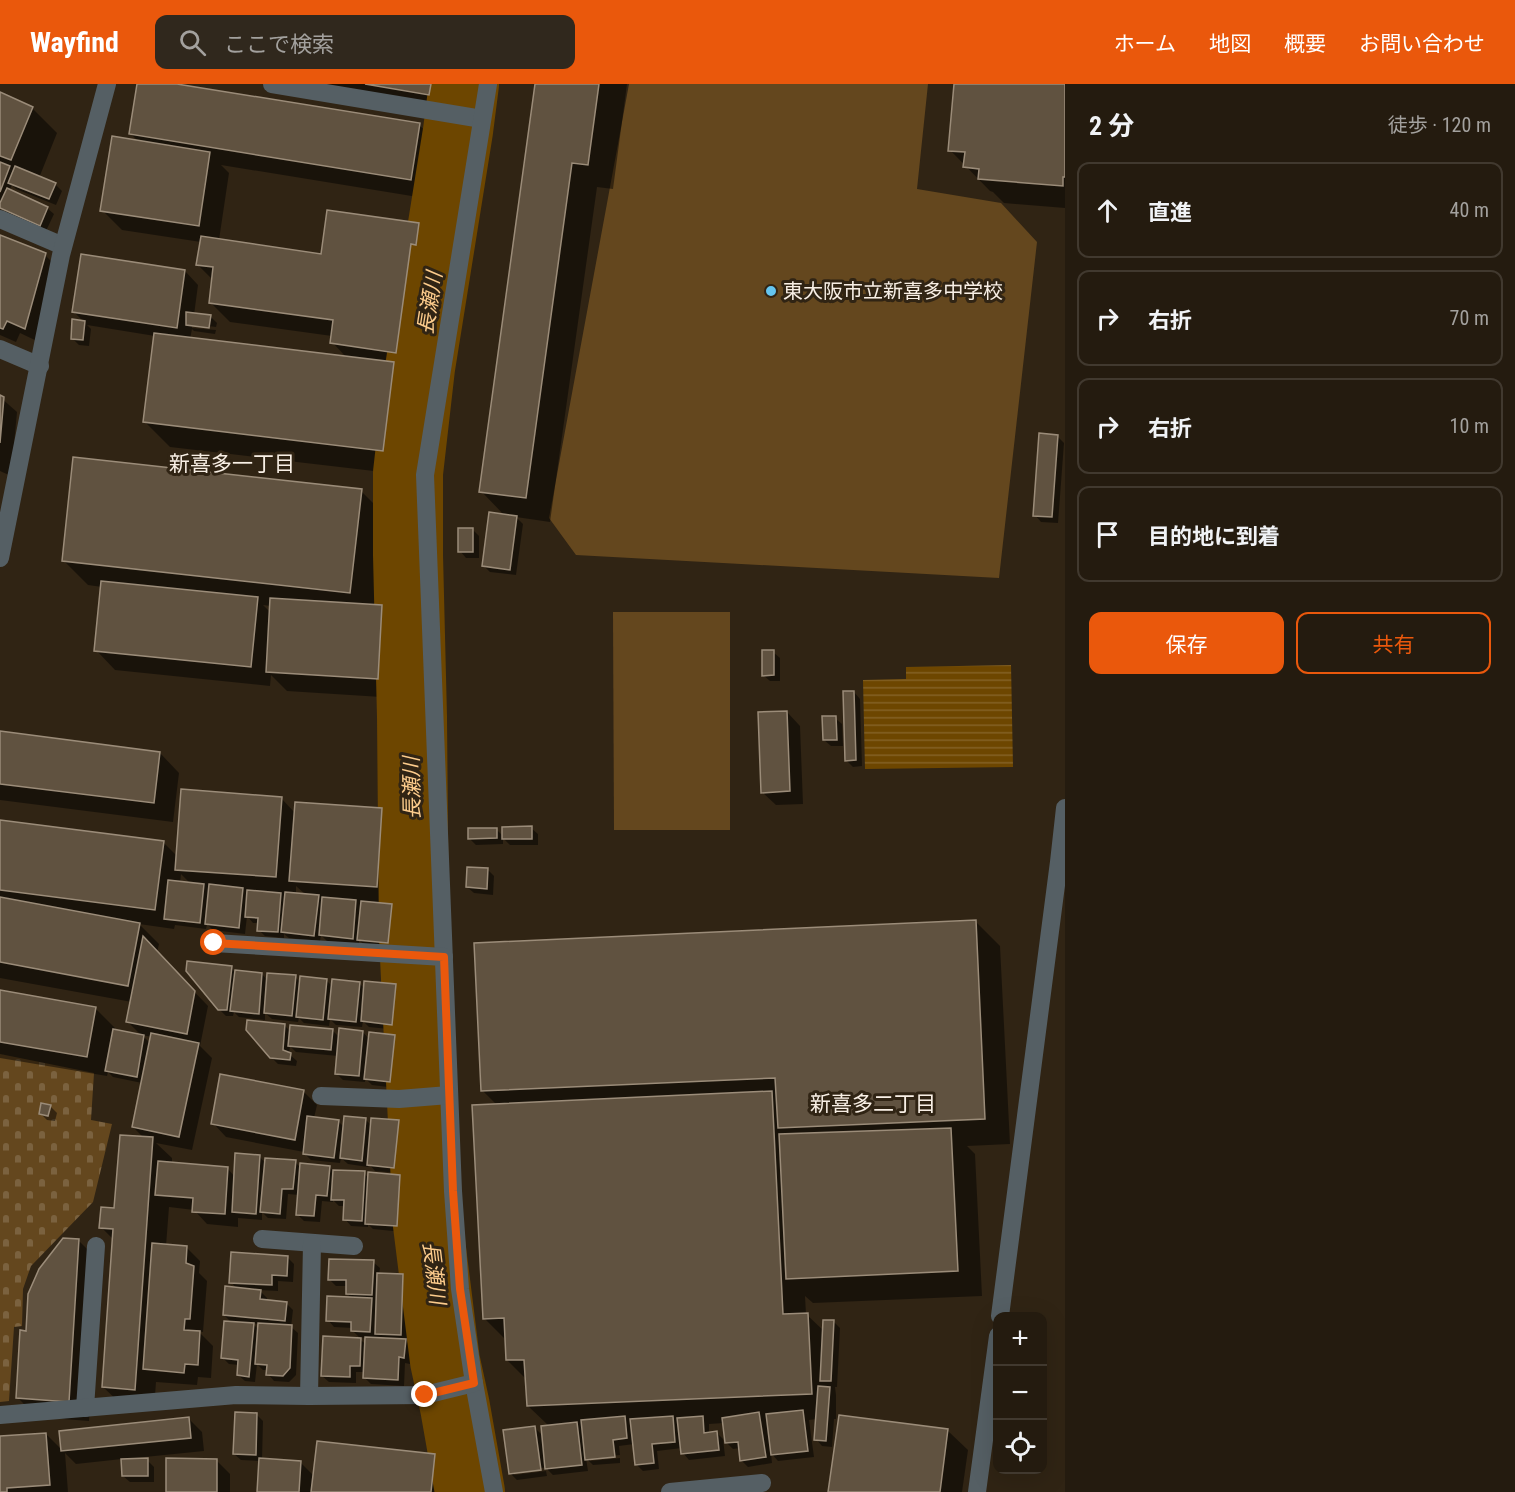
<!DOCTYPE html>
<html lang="ja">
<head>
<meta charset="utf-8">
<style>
  :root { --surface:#241b0f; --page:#30281d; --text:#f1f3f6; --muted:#a3a19e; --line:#41392f; --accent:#ea580c }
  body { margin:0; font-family:"Roboto Condensed","Noto Sans JP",sans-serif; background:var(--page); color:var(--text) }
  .controls { position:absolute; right:18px; bottom:18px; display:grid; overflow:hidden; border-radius:12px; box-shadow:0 6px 24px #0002 }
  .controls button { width:54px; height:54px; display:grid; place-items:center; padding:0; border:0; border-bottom:2px solid var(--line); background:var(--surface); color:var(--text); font:30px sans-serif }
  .stop { position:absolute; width:18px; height:18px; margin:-14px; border:4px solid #ea580c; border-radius:50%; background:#fff }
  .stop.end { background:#ea580c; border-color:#fff; box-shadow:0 2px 6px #0008 }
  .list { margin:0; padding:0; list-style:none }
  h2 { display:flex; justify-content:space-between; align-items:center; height:78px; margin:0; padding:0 24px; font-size:26px }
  h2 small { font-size:20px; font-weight:400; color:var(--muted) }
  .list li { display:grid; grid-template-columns:39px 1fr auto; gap:18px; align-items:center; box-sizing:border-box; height:96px; margin:0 12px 12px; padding:0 12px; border:2px solid var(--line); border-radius:12px }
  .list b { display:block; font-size:22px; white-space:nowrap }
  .list em { font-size:20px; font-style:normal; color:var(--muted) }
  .actions { display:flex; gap:12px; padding:18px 24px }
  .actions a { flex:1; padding:14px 0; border:2px solid var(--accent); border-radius:12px; text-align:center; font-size:21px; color:var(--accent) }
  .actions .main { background:var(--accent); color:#fff }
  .icon { flex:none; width:33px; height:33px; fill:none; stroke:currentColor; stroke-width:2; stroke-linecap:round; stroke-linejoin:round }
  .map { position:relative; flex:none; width:1065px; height:1408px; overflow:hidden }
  header { display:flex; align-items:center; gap:36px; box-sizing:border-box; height:84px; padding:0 30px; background:var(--accent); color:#fff }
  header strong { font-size:28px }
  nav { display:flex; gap:33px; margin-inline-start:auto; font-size:21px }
  .search { width:420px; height:54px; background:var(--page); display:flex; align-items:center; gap:15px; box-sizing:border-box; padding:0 21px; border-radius:12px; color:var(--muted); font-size:22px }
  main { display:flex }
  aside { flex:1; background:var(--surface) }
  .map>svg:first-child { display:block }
  .cemetery { fill:url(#cemetery-stones) }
  .pitch { fill:#64471e }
  .water { fill:url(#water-rules) }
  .shadow { fill:#0007; fill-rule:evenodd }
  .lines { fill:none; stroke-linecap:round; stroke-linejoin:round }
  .river { stroke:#6d4600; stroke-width:70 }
  .building { fill:#605240; stroke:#9b8c79; stroke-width:1.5 }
  .minor { stroke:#555f64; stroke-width:18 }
  .route { stroke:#ea580c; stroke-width:8 }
  .poi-dot { fill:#65c5ee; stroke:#302414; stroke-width:2 }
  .labels { text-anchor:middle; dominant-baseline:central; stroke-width:6; stroke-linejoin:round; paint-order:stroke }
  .poi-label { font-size:20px; fill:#f8efe5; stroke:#302414; text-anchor:start }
  .water-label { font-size:21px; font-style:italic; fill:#fdcc8c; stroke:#302414 }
  .neighbourhood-label { font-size:21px; fill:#f8efe5; stroke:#302414 }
</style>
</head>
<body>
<header>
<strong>Wayfind</strong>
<div class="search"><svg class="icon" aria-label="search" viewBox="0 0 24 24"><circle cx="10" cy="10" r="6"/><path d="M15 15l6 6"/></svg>ここで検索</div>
<nav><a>ホーム</a><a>地図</a><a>概要</a><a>お問い合わせ</a></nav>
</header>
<main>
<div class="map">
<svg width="1065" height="1408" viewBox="0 0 1065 1408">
  <defs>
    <pattern id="cemetery-stones" width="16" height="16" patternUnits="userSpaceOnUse" patternTransform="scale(1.5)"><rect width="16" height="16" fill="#64471e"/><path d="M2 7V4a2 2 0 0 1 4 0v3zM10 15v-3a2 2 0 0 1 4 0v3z" fill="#7b623f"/></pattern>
    <pattern id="water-rules" width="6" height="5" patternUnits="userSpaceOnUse" patternTransform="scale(1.5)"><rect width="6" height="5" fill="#6d4600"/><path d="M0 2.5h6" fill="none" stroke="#836125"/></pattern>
  </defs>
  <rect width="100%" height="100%" fill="#302414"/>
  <polygon class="cemetery" points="0,970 94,989 91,1036 112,1040 93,1118 31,1182 23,1205 22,1242 14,1243 9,1317 0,1318"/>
  <g class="pitch">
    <polygon points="629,0 928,0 917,105 1001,119 1037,158 999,494 576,471 549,434"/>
    <polygon points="613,528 730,528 730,746 614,746"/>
  </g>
  <polygon class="water" points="1011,581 1013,683 865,685 863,596 906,595 906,583"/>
  <g class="shadow">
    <polygon points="138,0 167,0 419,41 439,60 430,115 221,81 229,89 219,156 322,171 419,140 438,160 436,180 430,179 415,288 399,285 418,304 408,391 170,363 145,338 155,252 87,241 91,245 89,262 79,261 72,254 84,238 74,228 185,187 198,201 194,231 210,232 217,239 216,243 192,240 192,244 216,246 215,250 194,247 192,245 190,255 347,274 332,258 332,252 230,238 210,218 213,196 198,181 201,158 122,146 102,126 139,58 131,50"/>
    <polygon points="271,0 454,0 449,29"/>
    <polygon points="537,0 627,0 613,105 597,103 550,438 516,433 523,440 516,491 490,488 484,482 505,432 481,407"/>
    <polygon points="956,0 1065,0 1065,124 1004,119 993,108 990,107 950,66"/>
    <polygon points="0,9 32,24 57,49 39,94 55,100 62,107 56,121 16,105 12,101 9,107 47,124 54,130 46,147 7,129 0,124"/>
    <polygon points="0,152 45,171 58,184 39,258 20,249 16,258 0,251"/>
    <polygon points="0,313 17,328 11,392 0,387"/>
    <polygon points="1057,352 1064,359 1058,439 1041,438 1035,431"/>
    <path d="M361 407 386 432 376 522H382L401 542 397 614 287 607 271 591 270 602 115 586 96 566 102 503 88 501 63 476ZM263 521 271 522V529Z"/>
    <polygon points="472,445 479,452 479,474 466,474 460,467"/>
    <polygon points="773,568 780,574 780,597 770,597 763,591"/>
    <polygon points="854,608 860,615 862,682 853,683 846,676"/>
    <polygon points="787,628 800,642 803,720 776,721 762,708"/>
    <polygon points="835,634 842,640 843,662 831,662 824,656"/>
    <polygon points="0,648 160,669 179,689 173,738 0,716"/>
    <path d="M281 714 295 729 381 725 401 745 396 822H391L398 828 394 865 366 862 359 856V860L327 857 321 851 320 857 289 854 284 850V854L265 852 259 846V839H253L247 832 245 850 213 846 207 840 206 845 175 841 174 845 139 840 159 860 157 869 208 922 200 962 212 974 192 1066 156 1059 172 1074V1080L228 1085 235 1093 259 1072 266 1080 295 1078 301 1084 329 1083 333 1087 364 1089 369 1095 398 1091 406 1099 403 1148 373 1145 368 1140V1143L351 1142 345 1135V1122H339L333 1116V1118L322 1117 320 1138 304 1137 297 1130 299 1111 288 1110 286 1135 268 1134 262 1128V1136L238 1134V1143L207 1140 194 1126 169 1123 166 1162 186 1163 200 1177 199 1189 207 1197 203 1248 198 1247 213 1262 211 1294 198 1293 197 1301 156 1298 154 1325 123 1322 103 1303 114 1156 101 1143 116 1126 144 1054 133 1043 142 999 113 993 108 988 107 992 0 974V908L95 924 115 944 114 947 143 953 128 938 132 918 0 894V737L163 758 178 773ZM181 790 191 800 180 799ZM296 802 306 811 296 810ZM142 951 152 953 150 959Z"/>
    <polygon points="531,744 538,750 538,761 510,761 503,754 503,760 476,761 469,754 496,745 503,752"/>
    <polygon points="488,786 494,792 493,811 474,809 467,803"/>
    <polygon points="975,837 1000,862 1010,1060 967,1062 975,1070 982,1212 813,1219 805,1212 806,1230 824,1247 834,1238 840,1244 837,1303 835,1303 836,1311 836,1335 834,1335 832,1363 822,1362 816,1355 817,1335 809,1336 814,1373 778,1377 771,1369 772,1379 748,1383 741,1376 740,1364 733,1365 727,1359 724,1339 709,1340 709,1350 717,1349 723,1355 725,1372 689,1376 683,1369 682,1364 657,1367 659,1385 643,1387 636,1380 634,1360 619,1362 620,1371 590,1374 590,1377 620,1374 620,1379 593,1381 586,1374 588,1387 553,1391 548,1386 548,1383 514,1388 514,1391 546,1387 547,1392 517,1396 511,1390 535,1344 543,1352 549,1342 528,1322 527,1296 507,1276 506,1256 484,1234 497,1021 483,1007"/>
    <polygon points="231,884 235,888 262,890 268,897 295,893 301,899 326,896 333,903 359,899 365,905 395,901 402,908 398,946 369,943 363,937 362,943 336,941 330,935 329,942 304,939 299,934 298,938 272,935 265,929 265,936 239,933 234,928 233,932 226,932 219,925"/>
    <polygon points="285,942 291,948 332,946 340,954 363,948 369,955 394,952 400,959 396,1004 372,1001 365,994 365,998 343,996 337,990 338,972 296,968 290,962 289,970 297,977 296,982 278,980 271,973"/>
    <polygon points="303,1007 317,1021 314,1034 338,1037 344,1043 366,1036 372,1042 398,1037 405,1044 400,1089 375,1087 369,1080 368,1083 348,1080 341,1074 340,1079 311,1076 304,1069 304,1068 226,1053 213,1039"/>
    <polygon points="50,1022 57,1029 55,1037 47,1036 40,1029"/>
    <polygon points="78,1156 98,1176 89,1337 37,1333 18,1314 28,1249"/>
    <path d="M288 1174 294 1180 293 1198 278 1197V1207L259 1206 267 1214V1217L286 1219 293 1226 291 1243 298 1249 296 1291 289 1298 274 1297 268 1290V1286H263L257 1280 255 1298 245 1297 238 1291 239 1281 229 1280 222 1273 232 1239 224 1231 237 1205 231 1198ZM252 1239 259 1240V1246Z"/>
    <polygon points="373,1178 380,1184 379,1191 402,1192 409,1198 407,1258 412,1263 410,1280 405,1279 404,1302 371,1300 364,1293 365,1288 356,1288 356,1299 329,1298 322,1292 360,1255 366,1261 367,1254 359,1253 352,1246 352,1244 334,1243 328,1236 352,1214 347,1210 348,1202 336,1202 329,1195"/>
    <polygon points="257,1331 263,1337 262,1376 300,1378 314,1392 435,1371 454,1391 452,1408 258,1408 260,1377 241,1376 234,1370"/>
    <polygon points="189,1335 202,1348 204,1367 135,1374 135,1376 147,1376 154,1383 154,1398 130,1398 123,1392 122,1375 76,1380 65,1369 68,1408 0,1408 0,1354 46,1350 63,1367 61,1348"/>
    <polygon points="948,1347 968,1366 962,1408 830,1408"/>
    <polygon points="216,1376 230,1390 230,1408 168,1408"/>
  </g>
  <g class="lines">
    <polyline class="river" points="464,0 458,47 420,284 408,389 408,471 412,633 414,853 428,1141 445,1277 455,1323 470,1408"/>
  </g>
  <g class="building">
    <polygon points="137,0 177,0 420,39 411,96 129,50"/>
    <polygon points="365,0 431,0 429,11"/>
    <polygon points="535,0 599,0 588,81 572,79 526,414 479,408"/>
    <polygon points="954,0 1065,0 1065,93 1063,93 1063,102 978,95 979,85 963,83 965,68 948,67"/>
    <polygon points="0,8 33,23 11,76 0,72"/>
    <polygon points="112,52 210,68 199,142 100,127"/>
    <polygon points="0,78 10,82 0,108"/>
    <polygon points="15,82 56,99 49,115 8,99"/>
    <polygon points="7,104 48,123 40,142 0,124 0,119"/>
    <polygon points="327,126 419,139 416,161 411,160 396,269 330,259 333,236 209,219 213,183 196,181 201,152 321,170"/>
    <polygon points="0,151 46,169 25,245 7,237 3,245 0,244"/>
    <polygon points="81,170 185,186 177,244 72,228"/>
    <polygon points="186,228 211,231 209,244 186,241"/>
    <polygon points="72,235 85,237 83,256 71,255"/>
    <polygon points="154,249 394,278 383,367 143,338"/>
    <polygon points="0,311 4,313 0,359"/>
    <polygon points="1039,349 1058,351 1052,433 1033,432"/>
    <polygon points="73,373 362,405 350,509 62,477"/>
    <polygon points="489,428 517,432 510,486 482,482"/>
    <rect x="458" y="444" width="15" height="24"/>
    <polygon points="101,497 258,513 251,583 94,567"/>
    <polygon points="270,514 382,521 378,595 266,588"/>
    <polygon points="762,566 774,566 774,591 762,592"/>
    <polygon points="843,607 854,607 856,676 845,677"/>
    <polygon points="787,627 790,707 761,709 758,628"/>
    <polygon points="822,632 836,632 837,656 823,656"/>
    <polygon points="0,647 160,668 154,719 0,700"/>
    <polygon points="181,705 282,713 276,793 175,786"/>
    <polygon points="295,718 382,724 377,803 289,797"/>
    <polygon points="0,736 164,757 155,826 0,806"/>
    <polygon points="532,742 532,755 502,755 502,743"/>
    <polygon points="468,744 497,744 497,754 468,755"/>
    <polygon points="467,783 488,784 487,805 466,803"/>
    <polygon points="168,796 204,800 200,839 164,835"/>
    <polygon points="209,800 243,804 239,844 205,840"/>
    <polygon points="247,806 281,809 278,848 257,847 258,834 245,833"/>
    <polygon points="285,808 319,811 314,852 281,848"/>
    <polygon points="0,813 140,839 128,902 0,878"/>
    <polygon points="322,813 356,816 353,855 319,851"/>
    <polygon points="361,817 392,820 388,859 357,856"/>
    <polygon points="976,836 985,1035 778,1044 775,994 481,1007 474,859"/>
    <polygon points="143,852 195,907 187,950 126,938"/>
    <polygon points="187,877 232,882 227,926 218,926 186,887"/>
    <polygon points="235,886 262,889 259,930 230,927"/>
    <polygon points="267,889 296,891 292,932 264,929"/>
    <polygon points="300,892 327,895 323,936 296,933"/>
    <polygon points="332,895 360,898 356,938 328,935"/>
    <polygon points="364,897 396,900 392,941 361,937"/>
    <polygon points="0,906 96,923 87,973 0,958"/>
    <polygon points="247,936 285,940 283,966 291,969 290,976 270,974 246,946"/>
    <polygon points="290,941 333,945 331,966 288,962"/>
    <polygon points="339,944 363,947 359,992 335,990"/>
    <polygon points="113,945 144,951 137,993 105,987"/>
    <polygon points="369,948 395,951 390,998 364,995"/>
    <polygon points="151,949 199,959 179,1053 132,1043"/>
    <polygon points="220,990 304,1006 295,1056 211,1040"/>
    <polygon points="772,1007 783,1230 808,1229 812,1310 527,1322 524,1276 506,1276 504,1234 483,1235 472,1021"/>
    <polygon points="41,1019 51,1021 48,1032 39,1030"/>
    <polygon points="307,1032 339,1036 334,1074 303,1070"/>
    <polygon points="344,1032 366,1034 362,1077 340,1074"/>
    <polygon points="371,1034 399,1036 394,1084 367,1081"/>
    <polygon points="951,1044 958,1187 786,1195 779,1050"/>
    <polygon points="120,1051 153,1053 135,1306 102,1303 113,1145 99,1144 101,1123 114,1124"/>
    <polygon points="235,1069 260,1071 256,1130 232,1128"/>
    <polygon points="265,1074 296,1076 293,1105 282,1105 280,1130 260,1128"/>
    <polygon points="158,1077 228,1083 225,1130 192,1128 193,1114 155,1111"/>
    <polygon points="300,1079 330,1082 327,1112 316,1111 314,1132 296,1131"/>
    <polygon points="333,1086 365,1087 362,1137 343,1136 344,1116 331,1116"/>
    <polygon points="368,1088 400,1091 397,1142 365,1140"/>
    <polygon points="63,1154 79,1155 69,1318 16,1314 20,1246 26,1247 28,1210 39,1185"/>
    <polygon points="152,1159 187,1162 186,1179 194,1182 190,1235 185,1235 184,1246 200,1247 198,1281 185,1280 184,1289 143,1285"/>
    <polygon points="231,1168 288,1172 287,1192 272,1191 272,1201 229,1199"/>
    <polygon points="329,1175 374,1176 372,1211 346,1210 346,1196 328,1196"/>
    <polygon points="377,1189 403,1190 401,1251 375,1250"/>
    <polygon points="225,1202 261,1206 260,1215 287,1218 285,1237 223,1231"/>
    <polygon points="327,1212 372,1214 370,1248 351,1247 351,1238 326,1237"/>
    <polygon points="823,1236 834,1236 831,1297 820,1297"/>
    <polygon points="224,1237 254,1239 249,1293 237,1291 238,1276 221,1274"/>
    <polygon points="258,1239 292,1241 290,1284 283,1292 266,1291 267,1281 255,1280"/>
    <polygon points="323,1252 361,1254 360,1282 350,1282 350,1293 321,1292"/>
    <polygon points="365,1253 406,1255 404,1274 399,1273 398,1296 363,1294"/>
    <polygon points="818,1302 830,1303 826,1357 814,1356"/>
    <polygon points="803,1326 808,1367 771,1371 766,1330"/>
    <polygon points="235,1328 257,1329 256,1371 233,1370"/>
    <polygon points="759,1328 766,1373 740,1377 738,1358 725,1359 722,1334"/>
    <polygon points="839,1331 948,1345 940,1408 828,1408"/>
    <polygon points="625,1332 627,1354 613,1356 615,1373 585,1376 581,1336"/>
    <polygon points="673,1332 675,1358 652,1360 654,1379 635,1381 630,1335"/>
    <polygon points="703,1332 704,1349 717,1347 719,1366 681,1370 677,1334"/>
    <polygon points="189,1333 191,1354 61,1367 59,1347"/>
    <polygon points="577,1338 582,1381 545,1385 541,1342"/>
    <polygon points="535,1342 541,1386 509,1390 503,1346"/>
    <polygon points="46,1349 50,1401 7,1404 7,1408 0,1408 0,1352"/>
    <polygon points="317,1357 435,1370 431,1408 311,1408"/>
    <polygon points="148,1374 148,1392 122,1392 121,1375"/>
    <polygon points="166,1374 217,1375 217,1408 166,1408"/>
    <polygon points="259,1374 301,1377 299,1408 257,1408"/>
  </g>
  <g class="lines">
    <g class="minor">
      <polyline points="272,0 482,35"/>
      <polyline points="488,0 425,391 453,1107 460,1205 474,1299 494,1408"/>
      <polyline points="0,135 63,162"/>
      <polyline points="0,265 40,282"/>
      <polyline points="0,474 61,171 107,0"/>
      <polyline points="214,859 444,873"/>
      <polyline points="321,1012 399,1015 449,1011"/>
      <polyline points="262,1155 354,1162"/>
      <polyline points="1000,1232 1059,778 1065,724"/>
      <polyline points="309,1312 312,1160"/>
      <polyline points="85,1324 96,1162"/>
      <polyline points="0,1331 236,1311 309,1312 425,1311 474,1299"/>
      <polyline points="670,1408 762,1399"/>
      <polyline points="977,1408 998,1252"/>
    </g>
  </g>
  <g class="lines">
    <polyline class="route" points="214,859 444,873 453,1107 460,1205 474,1299 425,1311"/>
  </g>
  <circle class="poi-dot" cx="771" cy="207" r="6"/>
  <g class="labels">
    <g class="poi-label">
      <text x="783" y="207">東大阪市立新喜多中学校</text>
    </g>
    <g class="water-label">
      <text transform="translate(430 219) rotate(-81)">長瀬川</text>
      <text transform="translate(412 704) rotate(-91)">長瀬川</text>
      <text transform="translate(434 1189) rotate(83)">長瀬川</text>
    </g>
    <g class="neighbourhood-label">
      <text x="232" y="380">新喜多一丁目</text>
      <text x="873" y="1020">新喜多二丁目</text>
    </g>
  </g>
</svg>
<div class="controls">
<button>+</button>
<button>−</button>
<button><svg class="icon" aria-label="locate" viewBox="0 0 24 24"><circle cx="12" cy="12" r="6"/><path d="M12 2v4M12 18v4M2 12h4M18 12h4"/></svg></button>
</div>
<div class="stop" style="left:214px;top:859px"></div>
<div class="stop end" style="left:425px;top:1311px"></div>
</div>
<aside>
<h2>2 分<small>徒歩 · 120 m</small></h2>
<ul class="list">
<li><svg class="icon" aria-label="ahead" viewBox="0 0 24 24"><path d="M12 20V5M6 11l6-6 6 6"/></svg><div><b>直進</b></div><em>40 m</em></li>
<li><svg class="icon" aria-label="right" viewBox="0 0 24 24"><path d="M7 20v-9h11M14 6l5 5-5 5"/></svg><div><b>右折</b></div><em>70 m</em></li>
<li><svg class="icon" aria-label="right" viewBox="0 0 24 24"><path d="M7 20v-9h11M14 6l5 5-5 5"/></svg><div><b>右折</b></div><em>10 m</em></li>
<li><svg class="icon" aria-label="arrive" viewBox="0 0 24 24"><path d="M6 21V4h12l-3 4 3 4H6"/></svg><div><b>目的地に到着</b></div></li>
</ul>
<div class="actions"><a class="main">保存</a><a>共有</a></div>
</aside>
</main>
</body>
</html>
